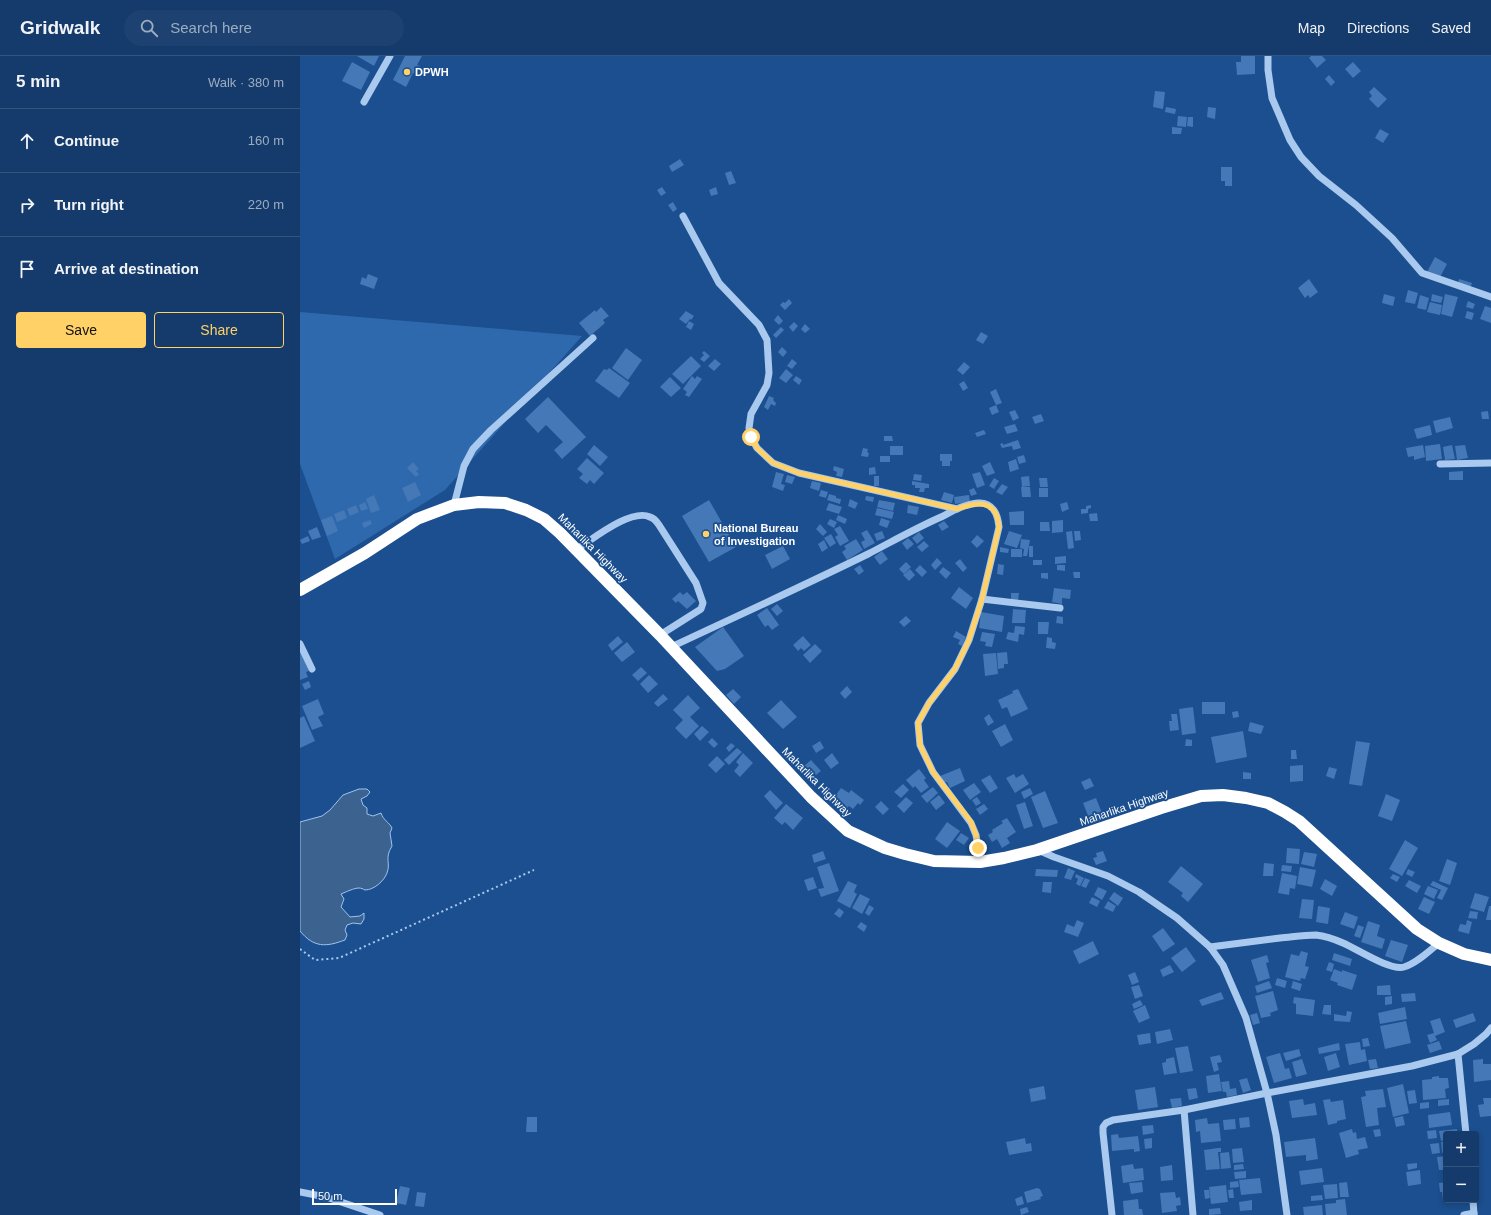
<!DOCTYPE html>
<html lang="en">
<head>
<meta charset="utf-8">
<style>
  :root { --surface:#143b6b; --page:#1d4271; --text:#f1f3f6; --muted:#9dadc1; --line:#33557e; --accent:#ffd166 }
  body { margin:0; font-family:Helvetica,sans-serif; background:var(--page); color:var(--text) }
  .controls { position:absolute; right:12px; bottom:12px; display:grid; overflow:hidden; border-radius:4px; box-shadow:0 2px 6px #0003 }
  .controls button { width:36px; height:36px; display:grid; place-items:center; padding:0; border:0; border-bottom:1px solid var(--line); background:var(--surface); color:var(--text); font:20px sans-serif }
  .scale { position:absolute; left:12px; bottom:10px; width:85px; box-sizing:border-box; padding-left:4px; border:2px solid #fff; border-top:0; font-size:11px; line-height:14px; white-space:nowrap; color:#fff; -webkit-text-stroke:3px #1b4f8f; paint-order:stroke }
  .stop { position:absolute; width:12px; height:12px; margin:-9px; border:3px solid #ffd166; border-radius:50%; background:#fff }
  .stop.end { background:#ffd166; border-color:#fff; box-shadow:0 1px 4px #0008 }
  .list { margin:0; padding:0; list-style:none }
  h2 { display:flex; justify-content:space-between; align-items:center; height:52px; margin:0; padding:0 16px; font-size:17px }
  h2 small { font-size:13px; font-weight:400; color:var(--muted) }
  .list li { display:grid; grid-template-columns:26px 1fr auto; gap:12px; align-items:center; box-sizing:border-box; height:64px; padding:0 16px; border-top:1px solid var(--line) }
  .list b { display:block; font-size:15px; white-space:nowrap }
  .list em { font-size:13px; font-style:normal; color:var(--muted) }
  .actions { display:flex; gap:8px; padding:12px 16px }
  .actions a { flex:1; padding:9px 0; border:1px solid var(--accent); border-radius:4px; text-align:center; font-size:14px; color:var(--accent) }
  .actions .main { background:var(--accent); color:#111 }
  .icon { flex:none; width:22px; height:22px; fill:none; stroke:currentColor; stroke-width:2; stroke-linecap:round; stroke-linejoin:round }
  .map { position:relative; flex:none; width:1191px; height:1159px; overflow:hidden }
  header { display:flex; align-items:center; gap:24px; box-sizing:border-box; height:56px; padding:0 20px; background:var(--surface); border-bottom:1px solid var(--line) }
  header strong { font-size:19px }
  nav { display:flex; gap:22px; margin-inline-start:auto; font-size:14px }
  .search { width:280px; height:36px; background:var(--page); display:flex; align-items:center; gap:10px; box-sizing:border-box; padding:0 14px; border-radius:22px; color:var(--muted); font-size:15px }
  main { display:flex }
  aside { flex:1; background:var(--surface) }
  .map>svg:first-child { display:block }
  .green { fill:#2e69ad }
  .water { fill:#3c6290; stroke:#9cc4f0 }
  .building { fill:#4478b7 }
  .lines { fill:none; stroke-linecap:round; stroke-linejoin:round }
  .path { stroke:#a9c9ee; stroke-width:2; stroke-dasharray:2 3; stroke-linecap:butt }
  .minor { stroke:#a9c9ee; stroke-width:7 }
  .highway { stroke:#fff; stroke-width:12 }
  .route { stroke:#ffd166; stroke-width:5 }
  .poi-dot { fill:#ffd166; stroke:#1b4f8f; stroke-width:1.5 }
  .labels { text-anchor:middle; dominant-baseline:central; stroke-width:3.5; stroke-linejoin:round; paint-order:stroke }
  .poi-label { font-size:11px; font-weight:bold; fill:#fff; stroke:#1b4f8f; text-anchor:start }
  .street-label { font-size:11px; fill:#fff; stroke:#1b4f8f }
</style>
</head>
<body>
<header>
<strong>Gridwalk</strong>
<div class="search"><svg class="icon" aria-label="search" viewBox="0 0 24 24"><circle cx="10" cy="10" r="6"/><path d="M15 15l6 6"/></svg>Search here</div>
<nav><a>Map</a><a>Directions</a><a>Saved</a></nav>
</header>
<main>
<aside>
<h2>5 min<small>Walk · 380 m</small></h2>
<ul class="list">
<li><svg class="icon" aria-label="ahead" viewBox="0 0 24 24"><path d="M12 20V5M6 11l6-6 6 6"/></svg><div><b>Continue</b></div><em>160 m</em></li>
<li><svg class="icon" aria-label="right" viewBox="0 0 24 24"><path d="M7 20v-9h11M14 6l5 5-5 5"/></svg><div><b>Turn right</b></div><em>220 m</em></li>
<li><svg class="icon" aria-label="arrive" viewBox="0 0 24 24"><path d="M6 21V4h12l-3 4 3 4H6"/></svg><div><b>Arrive at destination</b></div></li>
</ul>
<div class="actions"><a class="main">Save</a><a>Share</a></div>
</aside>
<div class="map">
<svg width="1191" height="1159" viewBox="0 0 1191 1159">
  <rect width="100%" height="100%" fill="#1b4f8f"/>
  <polygon class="green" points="0,256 282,280 145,434 35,503 0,408"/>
  <path class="water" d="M59 733H67L70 736 67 740 61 743 63 749 67 752V758L73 760 81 757C83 764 89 766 92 772L90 777 92 790C84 803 91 806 87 817 84 825 74 834 65 834 63 833 61 832 59 832 54 832 46 836 41 838L44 843 41 851 50 861 60 860 64 857V863L61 868 53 867 47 869 45 874 47 879 45 884C26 891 14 892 0 875V766L22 760 30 754 43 739Z"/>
  <g class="building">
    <polygon points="57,0 79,0 74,10"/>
    <polygon points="105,0 122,0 117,9 120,10 116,18 113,17 106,31 93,24"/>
    <polygon points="941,0 955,0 955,18 937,19 936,6 941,6"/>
    <polygon points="1011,0 1022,0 1026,4 1017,12 1009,2"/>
    <polygon points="52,6 70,16 61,34 42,25"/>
    <polygon points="1053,6 1061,15 1053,22 1045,13"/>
    <polygon points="1029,19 1035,26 1031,30 1025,23"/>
    <polygon points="1074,31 1087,43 1078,52 1069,43 1072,40 1069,36"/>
    <polygon points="855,35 865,36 863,53 853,51"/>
    <polygon points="866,51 876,53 875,58 865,56"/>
    <polygon points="908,51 916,52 915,63 907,61"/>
    <polygon points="878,60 887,61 886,71 877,70"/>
    <polygon points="888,61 893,61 893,71 887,70"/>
    <polygon points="872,71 882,72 881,78 872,78"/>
    <polygon points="1080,73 1089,78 1083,87 1075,82"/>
    <polygon points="380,103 384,109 372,116 369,110"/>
    <polygon points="921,111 932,111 932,130 925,130 925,125 921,125"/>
    <polygon points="431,115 436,127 429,129 425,117"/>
    <polygon points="362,131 366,137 361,140 357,134"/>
    <polygon points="416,131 418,138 411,140 409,134"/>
    <polygon points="373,146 377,153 373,156 368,149"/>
    <polygon points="1135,201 1147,208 1139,223 1127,216"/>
    <polygon points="68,218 78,222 74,233 60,228 62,221 66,223"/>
    <polygon points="1009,223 1018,236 1010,242 1008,239 1005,242 998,232"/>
    <polygon points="1159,223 1172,227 1169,236 1157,232"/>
    <polygon points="1108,234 1118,237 1115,248 1105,246"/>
    <polygon points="1084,238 1095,241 1093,250 1082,247"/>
    <polygon points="1132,238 1143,241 1141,247 1131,245"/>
    <polygon points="1145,238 1158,241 1152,261 1141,258"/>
    <polygon points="1120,239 1129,242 1126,254 1117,252"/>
    <polygon points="489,243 492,247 485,254 480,249 483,246 485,247"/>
    <polygon points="1168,245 1175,248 1173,253 1166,251"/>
    <polygon points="1130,246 1142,249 1140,259 1127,256"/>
    <polygon points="1185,250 1191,252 1191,267 1180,263"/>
    <polygon points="301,251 309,260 303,264 305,267 290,280 279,267 295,254 296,256"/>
    <polygon points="386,255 394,260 391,264 390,263 386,268 379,263"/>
    <polygon points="1167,255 1174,257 1172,264 1165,262"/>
    <polygon points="478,259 483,265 479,269 474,264"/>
    <polygon points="389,265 394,268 391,274 386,271"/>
    <polygon points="494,266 498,270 493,276 489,271"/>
    <polygon points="505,268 510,273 505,277 501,273"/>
    <polygon points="481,271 484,274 476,282 473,279"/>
    <polygon points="681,276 688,280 683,288 676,284"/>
    <polygon points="482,291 487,296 483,301 478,296"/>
    <polygon points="326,292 342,304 328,324 312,312"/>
    <polygon points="404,295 410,300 404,306 400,303 404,299 402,297"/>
    <polygon points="391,300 401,310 383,328 372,318"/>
    <polygon points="415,303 421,308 414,315 408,310"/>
    <polygon points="492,303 497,307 492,313 487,310"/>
    <polygon points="664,306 670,311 663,319 657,314"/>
    <polygon points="309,312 330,327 319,342 295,325 304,313 307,314"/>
    <polygon points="486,313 493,319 486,327 479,322"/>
    <polygon points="392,320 395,323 397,320 402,323 389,341 385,339 387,336 383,333"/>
    <polygon points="496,320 502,324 499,329 493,324"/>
    <polygon points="370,321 381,332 371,341 360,331"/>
    <polygon points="664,325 668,332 663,335 659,328"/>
    <polygon points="696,333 702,347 696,349 690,336"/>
    <polygon points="469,340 474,342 473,344 476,347 475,350 471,348 468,354 464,351"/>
    <polygon points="248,341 286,381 262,403 254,394 263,386 246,369 238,377 225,363"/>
    <polygon points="696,349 699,356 692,359 689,352"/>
    <polygon points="715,354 719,362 713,365 709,356"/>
    <polygon points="1188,355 1189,363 1182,363 1181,356"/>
    <polygon points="741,358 744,365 735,368 732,361"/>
    <polygon points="1150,361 1153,372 1136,377 1133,365"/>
    <polygon points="715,368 718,375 707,378 704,371"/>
    <polygon points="1130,369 1132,379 1117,383 1114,373"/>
    <polygon points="684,374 686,378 677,381 675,377"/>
    <polygon points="584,380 592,380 593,385 584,385"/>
    <polygon points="718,384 721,392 713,394 712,390 702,392 700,388 703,387 703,389"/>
    <polygon points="1140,388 1142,403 1126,405 1125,390"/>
    <polygon points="294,389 308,401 300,410 287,398"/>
    <polygon points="1123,389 1125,401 1114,404 1114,400 1108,401 1106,392"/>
    <polygon points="1152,389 1155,403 1145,404 1143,391"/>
    <polygon points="1165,389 1168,402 1157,404 1155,390"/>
    <rect x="590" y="390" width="13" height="9"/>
    <polygon points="563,392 568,393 567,396 569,397 568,401 561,400"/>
    <rect x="640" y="398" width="12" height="7"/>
    <polygon points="724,399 726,406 719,408 717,401"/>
    <rect x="580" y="400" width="10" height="6"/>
    <polygon points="287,402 304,417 294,428 290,424 287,428 279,422 283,418 277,413"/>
    <polygon points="716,403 719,413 710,416 708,406"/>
    <rect x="642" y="405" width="8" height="5"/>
    <polygon points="113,406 119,413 116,415 119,418 116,421 107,412"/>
    <polygon points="690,406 695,417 687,420 682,410"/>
    <polygon points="534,410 544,413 542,421 536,420 537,416 533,414"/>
    <polygon points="575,411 576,418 569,419 569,412"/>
    <polygon points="1163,415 1163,424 1149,424 1149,416"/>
    <polygon points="476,416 484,418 481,428 485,429 483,435 472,431"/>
    <polygon points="680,416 685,429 677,432 672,418"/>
    <polygon points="614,418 622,419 621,425 613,424"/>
    <polygon points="487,419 495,421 492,428 485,426"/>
    <rect x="574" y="420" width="5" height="10"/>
    <polygon points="729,420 730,430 722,431 721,421"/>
    <polygon points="694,422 699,425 694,433 689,430"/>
    <polygon points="739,422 747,422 748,431 740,431"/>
    <polygon points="512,425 521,427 519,435 510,432"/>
    <polygon points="612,425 629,428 629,432 625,432 624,436 619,436 620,432 615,432 615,429 612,429"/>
    <polygon points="115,426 121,439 108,446 102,432"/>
    <polygon points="702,428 708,431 702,439 696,436"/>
    <polygon points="721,431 730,431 731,441 722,441"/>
    <polygon points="674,432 677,438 671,440 669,434"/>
    <rect x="739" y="432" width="9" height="9"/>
    <polygon points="521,434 528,436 526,442 519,440"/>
    <polygon points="644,436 654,439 652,447 641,444"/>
    <polygon points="529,438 536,440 536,442 541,443 540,448 527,444"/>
    <polygon points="74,439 80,454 71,457 66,443"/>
    <polygon points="669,439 670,446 655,448 654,441"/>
    <polygon points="566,440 574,441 573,446 565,444"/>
    <polygon points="550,443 558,447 555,453 548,450"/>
    <polygon points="409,444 436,491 409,506 382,460"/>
    <polygon points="579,444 595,447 593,455 577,451"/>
    <polygon points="65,446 68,453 61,455 59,449"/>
    <polygon points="767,446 769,453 762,456 760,448"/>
    <polygon points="529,447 542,451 539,458 526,454"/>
    <polygon points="56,449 59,456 50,460 47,453"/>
    <polygon points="608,449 619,451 617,459 607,457"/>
    <polygon points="791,449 791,452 788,453 788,457 781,458 781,453 786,453 786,450"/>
    <polygon points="577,452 594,456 592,463 575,459"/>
    <polygon points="44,454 47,462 37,466 34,458"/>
    <polygon points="724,455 724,469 710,469 709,456"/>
    <polygon points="797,457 798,465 790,465 789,458"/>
    <polygon points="538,459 547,463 545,468 536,464"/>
    <polygon points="32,460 38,475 27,480 21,464"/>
    <polygon points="581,462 590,465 587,472 579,469"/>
    <polygon points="530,463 537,466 534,472 527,468"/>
    <polygon points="70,464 72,468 64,472 62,467"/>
    <polygon points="763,464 763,476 752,477 752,465"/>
    <polygon points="644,465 649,471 642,475 638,469"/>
    <polygon points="740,466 749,466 750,475 740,475"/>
    <polygon points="520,468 527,476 523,480 516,473"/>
    <polygon points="540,470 549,485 540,490 535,481 538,479 534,473"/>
    <polygon points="17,471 21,481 12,484 8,475"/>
    <polygon points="567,474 575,487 564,493 561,486 565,484 561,477"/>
    <polygon points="582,475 585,482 577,485 574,478"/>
    <polygon points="709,475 722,479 717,492 704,488"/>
    <polygon points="772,475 774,492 768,493 766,476"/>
    <polygon points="774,475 780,475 781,484 775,485"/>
    <polygon points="619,476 624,482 617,488 612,482"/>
    <polygon points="531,478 536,487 530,491 524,482"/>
    <polygon points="677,479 684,485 677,492 671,486"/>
    <polygon points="8,480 10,485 2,488 0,484"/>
    <polygon points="608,482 614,488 607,494 602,487"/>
    <polygon points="556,483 563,494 547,504 542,496 546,493 544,490"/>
    <polygon points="721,483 730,484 727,500 723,500 724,493 720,492"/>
    <polygon points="524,484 528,492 522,496 518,488"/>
    <polygon points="624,485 629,490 622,496 617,491"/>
    <polygon points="483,490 490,503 472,513 465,499"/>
    <rect x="729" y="490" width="4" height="11"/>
    <polygon points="700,491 709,493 708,497 700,496"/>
    <rect x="711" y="493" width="11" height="8"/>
    <polygon points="582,495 588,503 580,509 574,501"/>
    <polygon points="766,500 766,507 755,508 755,501"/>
    <polygon points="637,502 642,507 635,514 631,509"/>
    <polygon points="660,503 667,512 663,516 655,507"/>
    <rect x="733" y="504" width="9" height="5"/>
    <polygon points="606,506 611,511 604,518 599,513"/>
    <polygon points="698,508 704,509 703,519 697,518"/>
    <polygon points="560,509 564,515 559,519 554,513"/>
    <polygon points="620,509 627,516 622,521 615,514"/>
    <polygon points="757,509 765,509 765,515 757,514"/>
    <polygon points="643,511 651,517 646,523 639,516"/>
    <polygon points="610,513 615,519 609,525 603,519"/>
    <polygon points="773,516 780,516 780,522 774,522"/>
    <polygon points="741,517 748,517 748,523 741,522"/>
    <polygon points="659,531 673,542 666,553 651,542"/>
    <polygon points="754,532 771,534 770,543 762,542 762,548 752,546"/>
    <polygon points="380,536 383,539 387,536 396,545 387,553 378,545 376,547 372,543"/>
    <polygon points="711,537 719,537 718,545 711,544"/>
    <polygon points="477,548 483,555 477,560 471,553"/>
    <polygon points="467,552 479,569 472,574 468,569 465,571 457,559"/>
    <polygon points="713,553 726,554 725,567 712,567"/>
    <polygon points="681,556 704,560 702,576 679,572"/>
    <polygon points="606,560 611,565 604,571 599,566"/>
    <polygon points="757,560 763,561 763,568 756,567"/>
    <polygon points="738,566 749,566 748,578 738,578"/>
    <polygon points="715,570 725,571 724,579 719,578 718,586 706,583 708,576 714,577"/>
    <polygon points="423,571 444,600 425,613 417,615 395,591"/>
    <polygon points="656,575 666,581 662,590 658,588 660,584 653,581"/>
    <polygon points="682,576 695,578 692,591 685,590 686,586 680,585"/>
    <polygon points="318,580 323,586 312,595 308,589"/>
    <polygon points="503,580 511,589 504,595 501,592 498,595 493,589"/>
    <polygon points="747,581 752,582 752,586 756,587 755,593 746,592"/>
    <polygon points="327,586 335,596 322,606 314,597"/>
    <polygon points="515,588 522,595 510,607 503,599"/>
    <polygon points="0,593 9,615 6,616 8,621 0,624"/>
    <polygon points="707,596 708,608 704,608 704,612 698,613 697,597"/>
    <polygon points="696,597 698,618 685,620 683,598"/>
    <polygon points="341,611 347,617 338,625 332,619"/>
    <polygon points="349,619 358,628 348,637 340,628"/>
    <polygon points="9,625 11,631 5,634 2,628"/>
    <polygon points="547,630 552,636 545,643 540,637"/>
    <polygon points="433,633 441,641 434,648 426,639"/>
    <polygon points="718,633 728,653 711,661 707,651 702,653 698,644 713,637 712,635"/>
    <polygon points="363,638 368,643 358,651 354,647"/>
    <polygon points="388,639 400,652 390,661 399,670 386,683 375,672 383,664 373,654"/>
    <polygon points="18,643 24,658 18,661 23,670 12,674 2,650"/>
    <polygon points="481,644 497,661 483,673 467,657"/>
    <rect x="902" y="646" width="23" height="12"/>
    <polygon points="893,651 896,677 882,679 879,653"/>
    <polygon points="938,655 939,661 933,662 932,656"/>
    <polygon points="689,658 694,666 688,670 684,662"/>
    <polygon points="871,658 877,658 879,674 870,675 869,665 872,665"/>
    <polygon points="4,660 15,685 0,692 0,662"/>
    <polygon points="950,666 964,670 961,678 948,675"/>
    <polygon points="705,668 713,684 701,691 692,675"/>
    <polygon points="402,670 409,676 400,685 394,678"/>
    <polygon points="943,675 947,701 916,707 911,681"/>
    <polygon points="412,682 418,688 414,692 408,686"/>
    <polygon points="886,683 892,684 892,690 885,690"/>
    <polygon points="520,685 524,692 516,697 512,690"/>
    <polygon points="1056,685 1070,687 1062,730 1049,728"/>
    <polygon points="431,687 435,690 429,696 426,692"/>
    <polygon points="437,692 442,696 429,709 424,704"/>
    <polygon points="991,694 996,694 997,703 991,703"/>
    <polygon points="443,697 453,707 440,721 434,715 439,709 436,706"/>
    <polygon points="532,697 539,707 531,713 524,704"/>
    <polygon points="417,700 425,708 416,717 408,709"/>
    <polygon points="511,704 521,715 516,719 512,715 509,717 503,711"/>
    <polygon points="1003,709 1003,725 990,726 990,710"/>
    <polygon points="1029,711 1037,713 1034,723 1026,720"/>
    <polygon points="660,712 665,725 650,732 647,726 643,727 640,720"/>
    <polygon points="619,713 626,722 624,724 629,731 621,737 615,730 613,732 606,724"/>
    <polygon points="943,716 951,717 951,723 943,723"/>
    <polygon points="714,718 716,722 723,718 729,728 715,737 706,722"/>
    <polygon points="690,719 698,732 690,737 681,724"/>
    <polygon points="790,722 794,730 785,734 781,726"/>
    <polygon points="674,727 681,736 670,744 663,734"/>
    <polygon points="603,728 609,734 601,742 594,736"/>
    <polygon points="633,731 638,737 627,747 621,740"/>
    <polygon points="541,732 549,737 551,734 564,744 560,749 558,747 553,753 549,750 546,753 533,743"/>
    <polygon points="730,732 733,738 724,743 721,736"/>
    <polygon points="470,734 483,747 476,754 464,740"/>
    <polygon points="745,735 758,767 743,772 731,741"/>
    <polygon points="1086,738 1100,744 1092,765 1078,760"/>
    <polygon points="639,739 645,747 636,754 630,746"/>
    <polygon points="606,741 613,747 604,757 597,750"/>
    <polygon points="677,741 681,747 676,750 672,744"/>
    <polygon points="796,742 802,757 789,762 783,747"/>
    <polygon points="581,745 589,753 583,759 575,751"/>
    <polygon points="725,746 733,770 724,773 716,749"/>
    <polygon points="486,748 503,762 493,774 485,766 482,769 474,762"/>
    <polygon points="684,748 688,753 680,759 676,753"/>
    <polygon points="707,762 716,776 707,782 710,787 702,792 697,783 692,786 688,779 693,776 692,774 703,767 701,765"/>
    <polygon points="647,766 660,775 647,792 635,783"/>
    <polygon points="661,777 669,782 664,789 656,784"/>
    <polygon points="1105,784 1118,792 1102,820 1089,813"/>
    <polygon points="987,792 1000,793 999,808 986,807"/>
    <polygon points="523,795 526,803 514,807 512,799"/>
    <polygon points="803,795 807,805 796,809 793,802 797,801 796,797"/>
    <polygon points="1004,796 1017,798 1014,811 1001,808"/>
    <polygon points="1147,803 1157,807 1150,829 1139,825"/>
    <polygon points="529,807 539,835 521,841 518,833 524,832 517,811"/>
    <polygon points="964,807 974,808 973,820 963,820"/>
    <polygon points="982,809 992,810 991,816 981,815"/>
    <polygon points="881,810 903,828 888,846 881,840 883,837 868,826"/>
    <polygon points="1000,811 1016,814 1012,831 997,828"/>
    <polygon points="768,812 775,815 771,824 764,822"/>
    <polygon points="736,813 758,814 757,821 735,820"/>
    <polygon points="1108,813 1115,816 1112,821 1106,818"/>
    <polygon points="982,817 997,820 995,833 990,832 989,839 978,837"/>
    <polygon points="776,818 784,822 780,830 776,828 778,823 775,821"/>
    <polygon points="1093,818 1100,821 1097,826 1090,822"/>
    <polygon points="513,821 517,832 508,835 504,824"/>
    <polygon points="785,822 790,824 786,832 781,830"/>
    <polygon points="1025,823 1037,830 1032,840 1020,833"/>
    <polygon points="1109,824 1121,830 1117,837 1105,830"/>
    <polygon points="548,825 557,829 554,836 557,838 550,852 537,845"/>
    <polygon points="1133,825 1148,832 1142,844 1137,842 1141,834 1130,829"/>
    <polygon points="743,826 752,826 751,837 742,836"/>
    <polygon points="1128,830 1138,834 1134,843 1124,838"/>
    <polygon points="798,831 807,835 802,844 794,839"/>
    <polygon points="814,836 823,842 818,850 809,843"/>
    <polygon points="1175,837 1189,841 1184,856 1170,852"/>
    <polygon points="560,838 570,843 562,858 552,852"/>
    <polygon points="792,841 800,845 797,851 789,847"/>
    <polygon points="1124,841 1135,846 1129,858 1118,853"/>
    <polygon points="1002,843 1014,844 1012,863 999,862"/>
    <polygon points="808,845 816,850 813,856 804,852"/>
    <polygon points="569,849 574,852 569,860 565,857"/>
    <polygon points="1018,850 1030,852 1028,868 1016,866"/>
    <polygon points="1189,850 1191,850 1191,864 1186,864"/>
    <polygon points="539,852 544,856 540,862 534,858"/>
    <polygon points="1170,855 1178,856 1177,863 1168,862"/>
    <polygon points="1045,856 1058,861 1054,873 1040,868"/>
    <polygon points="777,864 784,867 778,881 764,876 767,868 774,871"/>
    <polygon points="1167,864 1172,866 1169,878 1158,875 1160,868 1166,869"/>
    <polygon points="1068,865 1080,869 1077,880 1085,883 1082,893 1061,886"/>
    <polygon points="561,866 567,870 564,876 557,871"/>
    <polygon points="1058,869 1064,871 1060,882 1054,880"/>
    <polygon points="863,872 875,888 863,896 852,880"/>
    <polygon points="1091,884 1108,889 1102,906 1085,900"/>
    <polygon points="793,885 799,898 779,908 773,895"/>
    <polygon points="886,891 896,905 882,916 871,902"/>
    <polygon points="1001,895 1008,897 1005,910 1009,911 1005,923 1001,922 1000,925 985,921 991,898 999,900"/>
    <polygon points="1034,897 1052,903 1050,910 1032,904"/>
    <polygon points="967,899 969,906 966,907 970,922 958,926 951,904"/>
    <polygon points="1029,906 1034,908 1032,916 1026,914"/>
    <polygon points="870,909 874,916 863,921 860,914"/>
    <polygon points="1034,913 1042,916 1042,914 1057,919 1052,934 1037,929 1038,927 1030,924"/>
    <polygon points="835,916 839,926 832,929 828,919"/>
    <polygon points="977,922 987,925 985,932 975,929"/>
    <polygon points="969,925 972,932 957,937 955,930"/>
    <polygon points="993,925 1002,928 1000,935 991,932"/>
    <polygon points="839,929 843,940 835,943 831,931"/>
    <polygon points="1090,929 1091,939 1077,939 1077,930"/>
    <polygon points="973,935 978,954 970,957 971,960 961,962 955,940"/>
    <polygon points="921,936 924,943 902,950 899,944"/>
    <polygon points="1115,937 1116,945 1102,946 1101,938"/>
    <polygon points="1092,940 1092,948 1085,949 1085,941"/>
    <polygon points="994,941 1015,944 1013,960 996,958 996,948 993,947"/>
    <polygon points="840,944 843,949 834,953 832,948"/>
    <polygon points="845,949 850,962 839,967 833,955"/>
    <polygon points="1024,949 1031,949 1031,959 1022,958"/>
    <polygon points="1105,951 1107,963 1080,968 1078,957"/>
    <polygon points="1047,955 1052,956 1050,966 1034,965 1034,958 1046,960"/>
    <polygon points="957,957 960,967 953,969 950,959"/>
    <polygon points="1173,957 1176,965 1156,972 1153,964"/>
    <polygon points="1140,962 1145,976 1135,980 1137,984 1130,987 1127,979 1134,977 1130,965"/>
    <polygon points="1106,965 1111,987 1085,993 1080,970"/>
    <polygon points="870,973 873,984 857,988 855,976"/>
    <polygon points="850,977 851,987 839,989 837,979"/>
    <polygon points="1068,982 1070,990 1063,991 1062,983"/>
    <polygon points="1139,985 1142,993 1130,997 1127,989"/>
    <polygon points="1060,986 1061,994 1065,993 1067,1005 1049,1009 1045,988"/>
    <polygon points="1039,987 1040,994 1019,998 1018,992"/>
    <polygon points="888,990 893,1015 880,1017 875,992"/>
    <polygon points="999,993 1001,1000 986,1005 983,997"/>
    <polygon points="980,997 985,1013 989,1012 992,1022 974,1027 966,1001"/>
    <polygon points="1036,997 1040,1011 1028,1015 1024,1001"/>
    <polygon points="920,999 922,1006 917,1007 919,1014 914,1016 910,1001"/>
    <polygon points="874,1001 877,1017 864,1019 862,1007 866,1006 866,1003"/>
    <polygon points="1002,1003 1007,1018 996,1021 992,1006"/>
    <polygon points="1076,1003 1078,1012 1070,1013 1068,1004"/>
    <polygon points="1183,1003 1183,1008 1191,1008 1191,1024 1174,1026 1173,1004"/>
    <polygon points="919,1018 922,1035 908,1037 906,1020"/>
    <polygon points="1139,1020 1139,1022 1148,1022 1149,1032 1145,1033 1146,1042 1123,1044 1122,1024 1132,1023 1132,1021"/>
    <polygon points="947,1022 951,1034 943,1037 939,1024"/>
    <polygon points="929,1025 930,1033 936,1032 937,1039 927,1041 926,1036 923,1036 921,1026"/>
    <polygon points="1103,1028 1109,1057 1093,1061 1087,1032"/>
    <polygon points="744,1030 746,1043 731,1046 729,1033"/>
    <polygon points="855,1031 858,1051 838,1054 835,1034"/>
    <polygon points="896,1032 898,1042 889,1044 887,1033"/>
    <polygon points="1083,1033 1086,1051 1077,1052 1079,1069 1066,1071 1061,1041 1066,1040 1065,1035"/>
    <polygon points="1115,1034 1117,1047 1109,1048 1107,1035"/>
    <polygon points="881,1042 882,1050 872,1052 870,1043"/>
    <polygon points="1183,1042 1191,1042 1191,1060 1180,1061 1178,1049 1184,1048"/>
    <polygon points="1003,1043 1004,1049 1015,1047 1017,1059 992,1062 989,1045"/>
    <polygon points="1030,1043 1031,1046 1043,1044 1046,1063 1037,1065 1037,1067 1028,1069 1023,1044"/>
    <polygon points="1149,1043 1149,1049 1138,1050 1138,1044"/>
    <polygon points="1129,1046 1129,1052 1120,1053 1120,1047"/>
    <polygon points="1150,1056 1152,1069 1129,1072 1128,1059"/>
    <polygon points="1103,1060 1105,1069 1096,1071 1094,1062"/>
    <polygon points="227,1061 237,1061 237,1076 226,1076"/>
    <polygon points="949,1061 950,1071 940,1072 939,1062"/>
    <polygon points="907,1062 908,1068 919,1067 921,1085 901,1087 900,1075 896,1076 895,1064"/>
    <polygon points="935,1063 936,1073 924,1074 923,1064"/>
    <polygon points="853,1069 854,1077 843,1079 842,1070"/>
    <polygon points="1052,1073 1053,1077 1056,1076 1057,1083 1065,1081 1068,1092 1058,1094 1059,1098 1046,1102 1039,1077"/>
    <polygon points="1080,1073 1081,1080 1075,1081 1073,1074"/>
    <polygon points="1157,1073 1157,1078 1146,1078 1146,1084 1141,1085 1139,1075"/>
    <polygon points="1136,1074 1137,1082 1128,1083 1127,1075"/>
    <polygon points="818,1078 819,1082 838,1080 840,1095 834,1096 834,1093 812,1095 811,1079"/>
    <polygon points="725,1082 726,1088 731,1087 732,1095 709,1099 706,1086"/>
    <polygon points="852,1082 852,1092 845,1093 844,1083"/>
    <polygon points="1015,1082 1018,1103 1006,1105 1006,1099 986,1101 984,1086"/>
    <polygon points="1146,1085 1146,1096 1142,1097 1141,1086"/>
    <polygon points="1139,1087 1140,1097 1132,1098 1130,1088"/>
    <polygon points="918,1092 921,1092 921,1096 918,1096 920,1113 906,1114 904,1094"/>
    <polygon points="942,1092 944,1106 933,1107 932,1093"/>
    <polygon points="929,1096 931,1112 921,1113 920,1097"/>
    <polygon points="1146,1100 1146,1114 1139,1114 1137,1101"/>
    <polygon points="1117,1107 1117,1112 1108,1114 1107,1108"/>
    <polygon points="833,1108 834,1113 843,1112 844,1124 823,1127 821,1110"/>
    <polygon points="943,1108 944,1113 934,1114 934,1109"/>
    <polygon points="872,1109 873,1124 861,1125 860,1111"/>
    <polygon points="1022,1112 1024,1126 1001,1129 999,1115"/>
    <polygon points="1120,1114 1121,1128 1108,1130 1106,1116"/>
    <polygon points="946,1115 946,1122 935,1123 934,1116"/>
    <polygon points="960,1122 962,1137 941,1139 939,1124"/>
    <polygon points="938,1125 939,1131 930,1132 930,1126"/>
    <polygon points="842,1126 843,1136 831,1138 829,1127"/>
    <polygon points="1047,1126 1049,1141 1040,1141 1039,1127"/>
    <polygon points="1146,1126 1146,1144 1143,1145 1142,1136 1140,1136 1139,1127"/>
    <polygon points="1037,1128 1038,1142 1025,1143 1023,1129"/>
    <polygon points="926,1129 928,1146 911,1148 909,1131"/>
    <polygon points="100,1130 110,1132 106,1149 96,1147"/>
    <polygon points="737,1132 740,1133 743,1140 740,1141 741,1143 727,1147 724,1136"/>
    <polygon points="933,1133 934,1142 929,1142 928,1134"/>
    <polygon points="904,1134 909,1134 910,1142 905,1143"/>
    <polygon points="117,1136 126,1137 124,1151 115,1150"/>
    <polygon points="875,1136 876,1142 880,1141 881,1149 876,1150 877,1155 862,1157 860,1137"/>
    <polygon points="1022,1139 1023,1144 1011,1145 1011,1140"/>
    <polygon points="722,1140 724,1148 717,1150 715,1143"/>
    <polygon points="838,1143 839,1153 842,1153 843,1159 824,1159 823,1145"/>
    <polygon points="1045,1143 1047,1159 1026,1159 1025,1148 1036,1147 1036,1144"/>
    <polygon points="952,1144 952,1154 940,1155 939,1146"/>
    <polygon points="1022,1149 1023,1159 1004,1159 1003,1151"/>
    <polygon points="727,1151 729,1156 721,1159 720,1153"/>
    <polygon points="920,1152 921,1158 909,1159 909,1153"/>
  </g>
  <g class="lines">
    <polyline class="path" points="0,893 15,904 39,902 234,814"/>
    <g class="minor">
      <polyline points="968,0 968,14 972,42 990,84 1001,101 1019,120 1056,149 1092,182 1122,217 1191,241"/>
      <polyline points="64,46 90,0"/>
      <polyline points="383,160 419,227 459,269 467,284 469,317 467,329 451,358 449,372 451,381 457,392 473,407 499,417 657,453"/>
      <polyline points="1140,408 1191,407"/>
      <polyline points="154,449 164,410 173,393 191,374 293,282"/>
      <path d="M277 493C293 483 331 452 350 461 354 462 357 466 359 469L396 527 403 547 401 553 360 579"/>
      <polyline points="682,543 760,552"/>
      <polyline points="0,588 12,613"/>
      <path d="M371 591C437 560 503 530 568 498 593 485 616 472 641 461 653 455 665 448 678 447 693 446 698 459 699 471L682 543 669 584 655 613 629 647 618 667 620 689 633 716 671 767 676 779 680 806"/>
      <polyline points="738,794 754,801 808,820 839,836 877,862 910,891 923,909 946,962 967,1037 976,1079 987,1159"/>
      <path d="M910 891C933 888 956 885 980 882 992 881 1004 879 1016 879 1025 880 1034 883 1043 887 1057 893 1090 915 1104 911 1117 907 1129 895 1139 887"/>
      <polyline points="1158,998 1166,1078"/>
      <polyline points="884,1054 893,1159"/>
      <polyline points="0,1136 26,1141 80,1159"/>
      <polyline points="1173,1144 1174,1159"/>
      <polyline points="812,1159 803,1077 803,1071 806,1067 813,1064 884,1054 967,1037 1112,1010 1158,998 1174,988 1186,978 1191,972"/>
      <polyline points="1164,1159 1174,1157"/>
    </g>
    <polyline class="highway" points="0,534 65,497 117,463 154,449 179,446 205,447 226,454 244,463 260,477 360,579 511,741 548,775 585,792 605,798 634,805 680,806 704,802 737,794 861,752 901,740 923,739 946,742 968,747 985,756 999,765 1117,873 1139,887 1164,898 1191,904"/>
  </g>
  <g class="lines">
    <path class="route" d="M451 381 457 392 473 407 499 417 657 453C679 445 697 444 699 471L682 543 669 584 655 613 629 647 618 667 620 689 633 716 671 766 676 779 678 792"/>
  </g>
  <g class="poi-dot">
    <circle cx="107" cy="16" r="4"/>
    <circle cx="406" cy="478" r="4"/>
  </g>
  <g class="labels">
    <g class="poi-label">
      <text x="115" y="16">DPWH</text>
      <text x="414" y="472">National Bureau<tspan x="414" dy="13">of Investigation</tspan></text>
    </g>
    <g class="street-label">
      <text transform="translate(293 492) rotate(45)">Maharlika Highway</text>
      <text transform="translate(517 726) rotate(45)">Maharlika Highway</text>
      <text transform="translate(824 751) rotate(-19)">Maharlika Highway</text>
    </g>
  </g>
</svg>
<div class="controls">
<button>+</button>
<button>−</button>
</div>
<div class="scale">50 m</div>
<div class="stop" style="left:451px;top:381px"></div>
<div class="stop end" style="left:678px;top:792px"></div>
</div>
</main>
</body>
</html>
